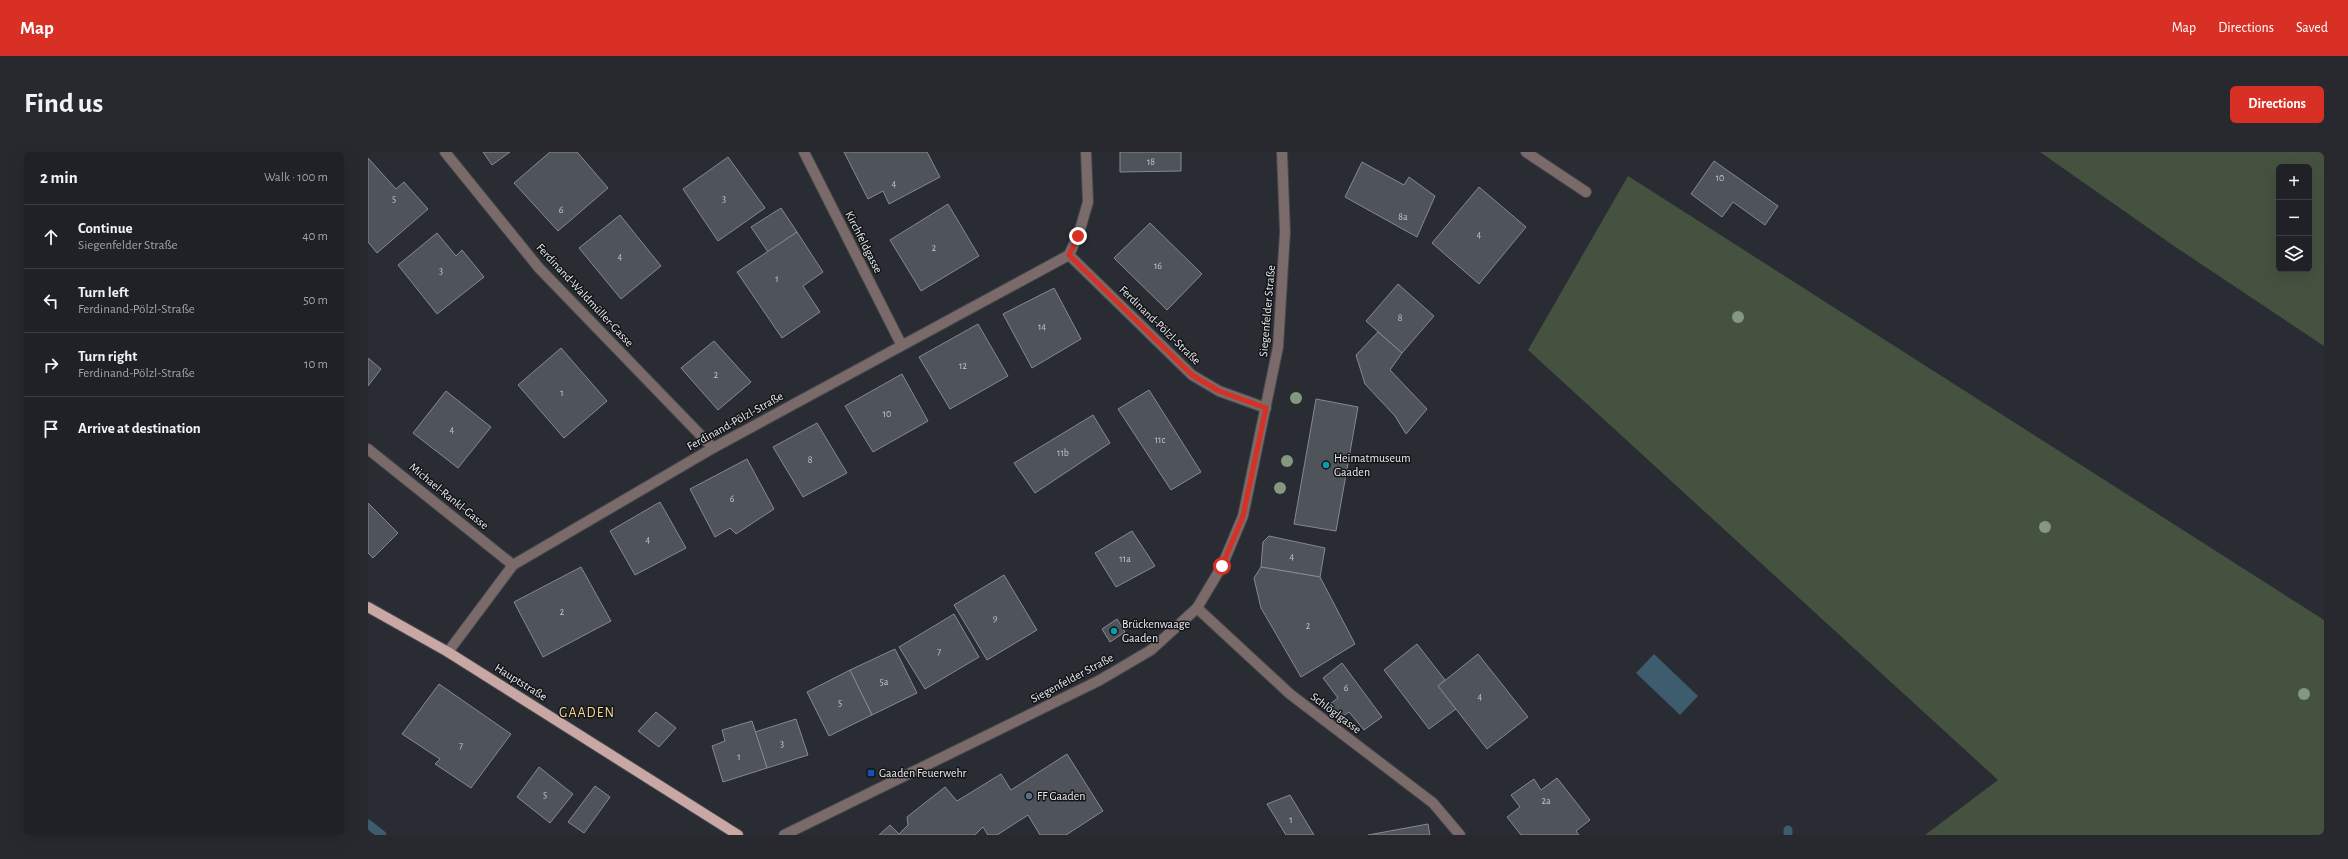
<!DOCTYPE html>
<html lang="en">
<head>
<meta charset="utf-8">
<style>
  :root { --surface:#1f2126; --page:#27292e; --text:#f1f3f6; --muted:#a1a3a7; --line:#3c3e43; --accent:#d93025 }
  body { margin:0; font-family:"Alegreya Sans",sans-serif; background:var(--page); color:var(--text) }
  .controls { position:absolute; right:12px; top:12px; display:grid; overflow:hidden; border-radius:6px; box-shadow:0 4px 16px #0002 }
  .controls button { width:36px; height:36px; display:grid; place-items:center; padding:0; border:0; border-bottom:1px solid var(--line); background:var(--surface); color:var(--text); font:20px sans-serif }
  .stop { position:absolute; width:12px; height:12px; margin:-9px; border:3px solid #d93025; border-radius:50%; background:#fff }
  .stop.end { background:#d93025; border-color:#fff; box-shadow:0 1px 4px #0008 }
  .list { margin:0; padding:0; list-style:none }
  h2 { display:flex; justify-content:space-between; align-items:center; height:52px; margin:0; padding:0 16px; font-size:17px }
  h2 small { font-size:13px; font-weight:400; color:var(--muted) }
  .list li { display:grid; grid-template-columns:26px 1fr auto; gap:12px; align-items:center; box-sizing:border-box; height:64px; padding:0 16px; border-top:1px solid var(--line) }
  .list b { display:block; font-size:15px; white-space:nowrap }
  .list p { margin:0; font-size:13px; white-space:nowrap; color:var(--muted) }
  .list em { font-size:13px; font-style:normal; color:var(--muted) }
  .icon { flex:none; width:22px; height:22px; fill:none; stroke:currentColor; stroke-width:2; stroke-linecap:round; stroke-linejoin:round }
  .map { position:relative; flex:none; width:1956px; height:683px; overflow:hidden; border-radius:6px }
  header { display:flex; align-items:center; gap:24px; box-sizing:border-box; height:56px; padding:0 20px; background:var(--accent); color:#fff }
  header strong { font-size:19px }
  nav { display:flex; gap:22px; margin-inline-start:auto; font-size:14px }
  .intro { display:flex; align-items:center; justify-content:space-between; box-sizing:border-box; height:96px; padding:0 24px }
  h1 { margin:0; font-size:28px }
  .button { padding:10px 18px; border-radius:6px; background:var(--accent); color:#fff; font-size:14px; font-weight:700 }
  main { display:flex; gap:24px; padding:0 24px }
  aside { flex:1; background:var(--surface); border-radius:6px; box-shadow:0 4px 16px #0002 }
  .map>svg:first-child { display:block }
  .green { fill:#465240; fill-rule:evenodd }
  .water { fill:#3d5c6d }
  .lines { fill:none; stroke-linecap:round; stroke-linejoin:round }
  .stream { stroke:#3d5c6d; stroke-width:9 }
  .building { fill:#4f535a; stroke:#858991 }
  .minor-casing { stroke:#44474c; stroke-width:12 }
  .tertiary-casing { stroke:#44474c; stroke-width:12 }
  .primary-casing { stroke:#44474c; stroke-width:12 }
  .minor { stroke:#7a6a69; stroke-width:10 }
  .tertiary { stroke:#7a6a69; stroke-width:10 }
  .primary { stroke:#c9a7a4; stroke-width:10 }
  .tree { fill:#84987f }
  .route { stroke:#d93025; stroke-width:5 }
  .culture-dot { fill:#0f9aa8; stroke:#131517; stroke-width:1.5 }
  .transit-dot { fill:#1a4fb4; stroke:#131517; stroke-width:1.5 }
  .service-dot { fill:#5c6f8a; stroke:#131517; stroke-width:1.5 }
  .labels { text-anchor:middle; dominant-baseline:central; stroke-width:3; stroke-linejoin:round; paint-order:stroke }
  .number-label { font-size:10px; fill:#c2c5ca }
  .street-label { font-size:12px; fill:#e9ebef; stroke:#131517 }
  .poi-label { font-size:12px; fill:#e9ebef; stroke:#131517; text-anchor:start }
  .quarter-label { font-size:14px; letter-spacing:1px; fill:#fdd990; stroke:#131517 }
</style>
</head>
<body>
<header>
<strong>Map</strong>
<nav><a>Map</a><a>Directions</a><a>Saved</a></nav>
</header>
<div class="intro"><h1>Find us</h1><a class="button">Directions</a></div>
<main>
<aside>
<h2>2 min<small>Walk · 100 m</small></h2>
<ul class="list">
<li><svg class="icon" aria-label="ahead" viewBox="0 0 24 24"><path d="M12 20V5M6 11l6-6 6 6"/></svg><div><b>Continue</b><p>Siegenfelder Straße</p></div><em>40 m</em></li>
<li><svg class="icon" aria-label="left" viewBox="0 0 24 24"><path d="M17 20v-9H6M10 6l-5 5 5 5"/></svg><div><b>Turn left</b><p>Ferdinand-Pölzl-Straße</p></div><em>50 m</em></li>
<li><svg class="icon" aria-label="right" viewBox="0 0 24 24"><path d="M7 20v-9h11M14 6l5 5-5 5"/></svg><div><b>Turn right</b><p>Ferdinand-Pölzl-Straße</p></div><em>10 m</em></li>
<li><svg class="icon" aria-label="arrive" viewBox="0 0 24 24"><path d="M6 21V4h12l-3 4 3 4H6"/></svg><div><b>Arrive at destination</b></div></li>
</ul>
</aside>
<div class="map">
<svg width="1956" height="683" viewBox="0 0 1956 683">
  <rect width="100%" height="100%" fill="#292c32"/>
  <g class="green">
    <path d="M1672 0H1956V194L1806 94ZM1911 15H1941V117H1911Z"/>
    <polygon points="1260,24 1956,468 1956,683 1557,683 1630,628 1160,198"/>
  </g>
  <polygon class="water" points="1286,502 1330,544 1312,563 1268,521"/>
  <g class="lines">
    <g class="stream">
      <polyline points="0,672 14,683"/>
      <polyline points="1420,683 1420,678"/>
    </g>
  </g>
  <g class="building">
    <polygon points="115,0 142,0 124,13"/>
    <polygon points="182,0 209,0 240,36 190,79 146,31"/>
    <polygon points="476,0 559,0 572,25 521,52 515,39 500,47"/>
    <polygon points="752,0 813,0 813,19 752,20"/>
    <polygon points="360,5 397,56 350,89 315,37"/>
    <polygon points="0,6 28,37 36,30 60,57 9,101 0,90"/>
    <polygon points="1346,9 1410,54 1397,73 1365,50 1354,65 1323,42"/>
    <polygon points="994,10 1036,33 1041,25 1067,44 1049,85 977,45"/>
    <polygon points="1111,35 1158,75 1111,132 1064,91"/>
    <polygon points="580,52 611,104 553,139 522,88"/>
    <polygon points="413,56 429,80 400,100 383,75"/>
    <polygon points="252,63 293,114 253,147 211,96"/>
    <polygon points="782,71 834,122 799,158 746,106"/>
    <polygon points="429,80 455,120 435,134 452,160 414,186 369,120"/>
    <polygon points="69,81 88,104 94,98 116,125 69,162 30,113"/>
    <polygon points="1030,132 1066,164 1034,201 998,169"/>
    <polygon points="686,136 713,187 664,216 635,162"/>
    <polygon points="610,172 640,224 582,257 551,205"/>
    <polygon points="1010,180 1034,201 1022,218 1059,257 1038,282 1027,264 997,232 988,203"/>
    <polygon points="346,189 383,230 350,258 313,216"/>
    <polygon points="193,196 239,249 196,286 150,233"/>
    <polygon points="0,206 13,217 0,234"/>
    <polygon points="534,222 560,269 505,300 477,254"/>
    <polygon points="781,238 833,320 803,338 750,257"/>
    <polygon points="78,239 123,275 90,316 45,281"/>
    <polygon points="948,247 990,255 968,379 926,372"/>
    <polygon points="725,263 742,291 667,341 646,311"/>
    <polygon points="449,271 479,321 435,345 405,295"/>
    <polygon points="379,307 406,357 368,382 362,376 347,385 322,337"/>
    <polygon points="292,350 318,396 267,423 242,379"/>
    <polygon points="0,351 30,381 5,406 0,401"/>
    <polygon points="764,379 787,414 748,435 727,401"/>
    <polygon points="901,384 957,396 952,425 893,415 895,390"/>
    <polygon points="213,415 243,469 175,505 146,450"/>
    <polygon points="893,415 952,425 987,492 933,525 893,456 886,426"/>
    <polygon points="636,423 669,478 619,508 586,453"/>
    <polygon points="586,462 611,505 557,537 531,495"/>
    <polygon points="749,467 757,480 742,490 734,477"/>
    <polygon points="1049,492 1077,528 1070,534 1088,557 1061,577 1016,518"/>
    <polygon points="527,497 549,541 504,563 482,518"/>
    <polygon points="1110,502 1160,565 1119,597 1070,534"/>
    <polygon points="974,511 1014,565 996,578 981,560 972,566 962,552 970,546 955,526"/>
    <polygon points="482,518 504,563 461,584 439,540"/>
    <polygon points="71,532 143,582 103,636 67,612 72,607 34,582"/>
    <polygon points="288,560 308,576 291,595 270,579"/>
    <polygon points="428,567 440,603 399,616 387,580"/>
    <polygon points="384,569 399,616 355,630 344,594 357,589 354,578"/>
    <polygon points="699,602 735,659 698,683 672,683 660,663 629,683 620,683 615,675 607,683 511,683 522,673 531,682 540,673 539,665 577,635 589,649 633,622 643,638"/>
    <polygon points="171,615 205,642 182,671 149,645"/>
    <polygon points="1189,626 1222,668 1208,679 1211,683 1153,683 1139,665 1152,655 1143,643 1166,627 1173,638"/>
    <polygon points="227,634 242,645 216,681 200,670"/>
    <polygon points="922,643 946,683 918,683 899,652"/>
    <polygon points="1060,672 1062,683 1000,683"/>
  </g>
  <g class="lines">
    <defs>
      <g id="minor">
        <polyline points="77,0 171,116 345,296"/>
        <polyline points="436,0 533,192"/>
        <polyline points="1158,0 1218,40"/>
        <polyline points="701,103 824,223 851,239 898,256"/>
        <polyline points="0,297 145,413"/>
        <polyline points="829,456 922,542 1065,651 1092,683"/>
        <polyline points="80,500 145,413 345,296 701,103 711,81 720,50 718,0"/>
      </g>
      <polyline id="tertiary" points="416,683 732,528 783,498 829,456 854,414 875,364 910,195 917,80 914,0"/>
      <polyline id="primary" points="0,455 80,500 370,683"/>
    </defs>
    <use href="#minor" class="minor-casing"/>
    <use href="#tertiary" class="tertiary-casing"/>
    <use href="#primary" class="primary-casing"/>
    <use href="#minor" class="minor"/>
    <use href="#tertiary" class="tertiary"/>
    <use href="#primary" class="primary"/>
  </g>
  <g class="tree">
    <circle cx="1370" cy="165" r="6"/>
    <circle cx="928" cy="246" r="6"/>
    <circle cx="919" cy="309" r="6"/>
    <circle cx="912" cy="336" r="6"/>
    <circle cx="1677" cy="375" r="6"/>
    <circle cx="1936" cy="542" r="6"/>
  </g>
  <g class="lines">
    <polyline class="route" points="710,84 701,103 824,223 851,239 898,256 875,364 854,414"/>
  </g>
  <g class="culture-dot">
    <circle cx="958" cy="313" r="4"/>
    <circle cx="746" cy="479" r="4"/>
  </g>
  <rect class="transit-dot" x="499" y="617" width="8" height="8" rx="2"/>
  <circle class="service-dot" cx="661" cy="644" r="4"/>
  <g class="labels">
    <g class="number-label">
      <text x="783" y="10">18</text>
      <text x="1352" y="26">10</text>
      <text x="526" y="32">4</text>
      <text x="26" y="47">5</text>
      <text x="356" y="47">3</text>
      <text x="193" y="58">6</text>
      <text x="1035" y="65">8a</text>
      <text x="1111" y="83">4</text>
      <text x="566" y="96">2</text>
      <text x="252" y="105">4</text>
      <text x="790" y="114">16</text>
      <text x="73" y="119">3</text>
      <text x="409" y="127">1</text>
      <text x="1032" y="166">8</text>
      <text x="674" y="175">14</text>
      <text x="595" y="214">12</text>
      <text x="348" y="223">2</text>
      <text x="194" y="241">1</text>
      <text x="519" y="262">10</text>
      <text x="84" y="278">4</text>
      <text x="792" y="288">11c</text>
      <text x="695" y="301">11b</text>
      <text x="442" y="308">8</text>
      <text x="364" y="347">6</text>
      <text x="280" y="388">4</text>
      <text x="924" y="405">4</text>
      <text x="757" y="407">11a</text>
      <text x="194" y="460">2</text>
      <text x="627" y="466">9</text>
      <text x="940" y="474">2</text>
      <text x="571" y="500">7</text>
      <text x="516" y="530">5a</text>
      <text x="978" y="536">6</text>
      <text x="1112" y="545">4</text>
      <text x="472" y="551">5</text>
      <text x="414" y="592">3</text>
      <text x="93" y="594">7</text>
      <text x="371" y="605">1</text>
      <text x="177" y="643">5</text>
      <text x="1178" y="649">2a</text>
      <text x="923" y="668">1</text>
    </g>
    <g class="street-label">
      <text transform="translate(496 90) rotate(63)">Kirchfeldgasse</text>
      <text transform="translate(217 143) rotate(47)">Ferdinand-Waldmüller-Gasse</text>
      <text transform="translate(899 159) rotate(-85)">Siegenfelder Straße</text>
      <text transform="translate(792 173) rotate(44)">Ferdinand-Pölzl-Straße</text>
      <text transform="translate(367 269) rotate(-29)">Ferdinand-Pölzl-Straße</text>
      <text transform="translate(81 344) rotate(39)">Michael-Rankl-Gasse</text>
      <text transform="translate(704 526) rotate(-28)">Siegenfelder Straße</text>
      <text transform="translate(153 530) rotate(32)">Hauptstraße</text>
      <text transform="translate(968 561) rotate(37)">Schlöglgasse</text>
    </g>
    <g class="poi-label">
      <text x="966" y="306">Heimatmuseum<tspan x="966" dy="14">Gaaden</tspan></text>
      <text x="754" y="472">Brückenwaage<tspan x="754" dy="14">Gaaden</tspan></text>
      <text x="511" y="621">Gaaden Feuerwehr</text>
      <text x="669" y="644">FF Gaaden</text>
    </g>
    <g class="quarter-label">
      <text x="219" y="561">GAADEN</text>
    </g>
  </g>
</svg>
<div class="controls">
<button>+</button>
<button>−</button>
<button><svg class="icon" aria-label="layers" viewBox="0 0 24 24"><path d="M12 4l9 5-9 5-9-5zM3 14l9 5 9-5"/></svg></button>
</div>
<div class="stop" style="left:854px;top:414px"></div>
<div class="stop end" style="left:710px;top:84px"></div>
</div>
</main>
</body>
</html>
